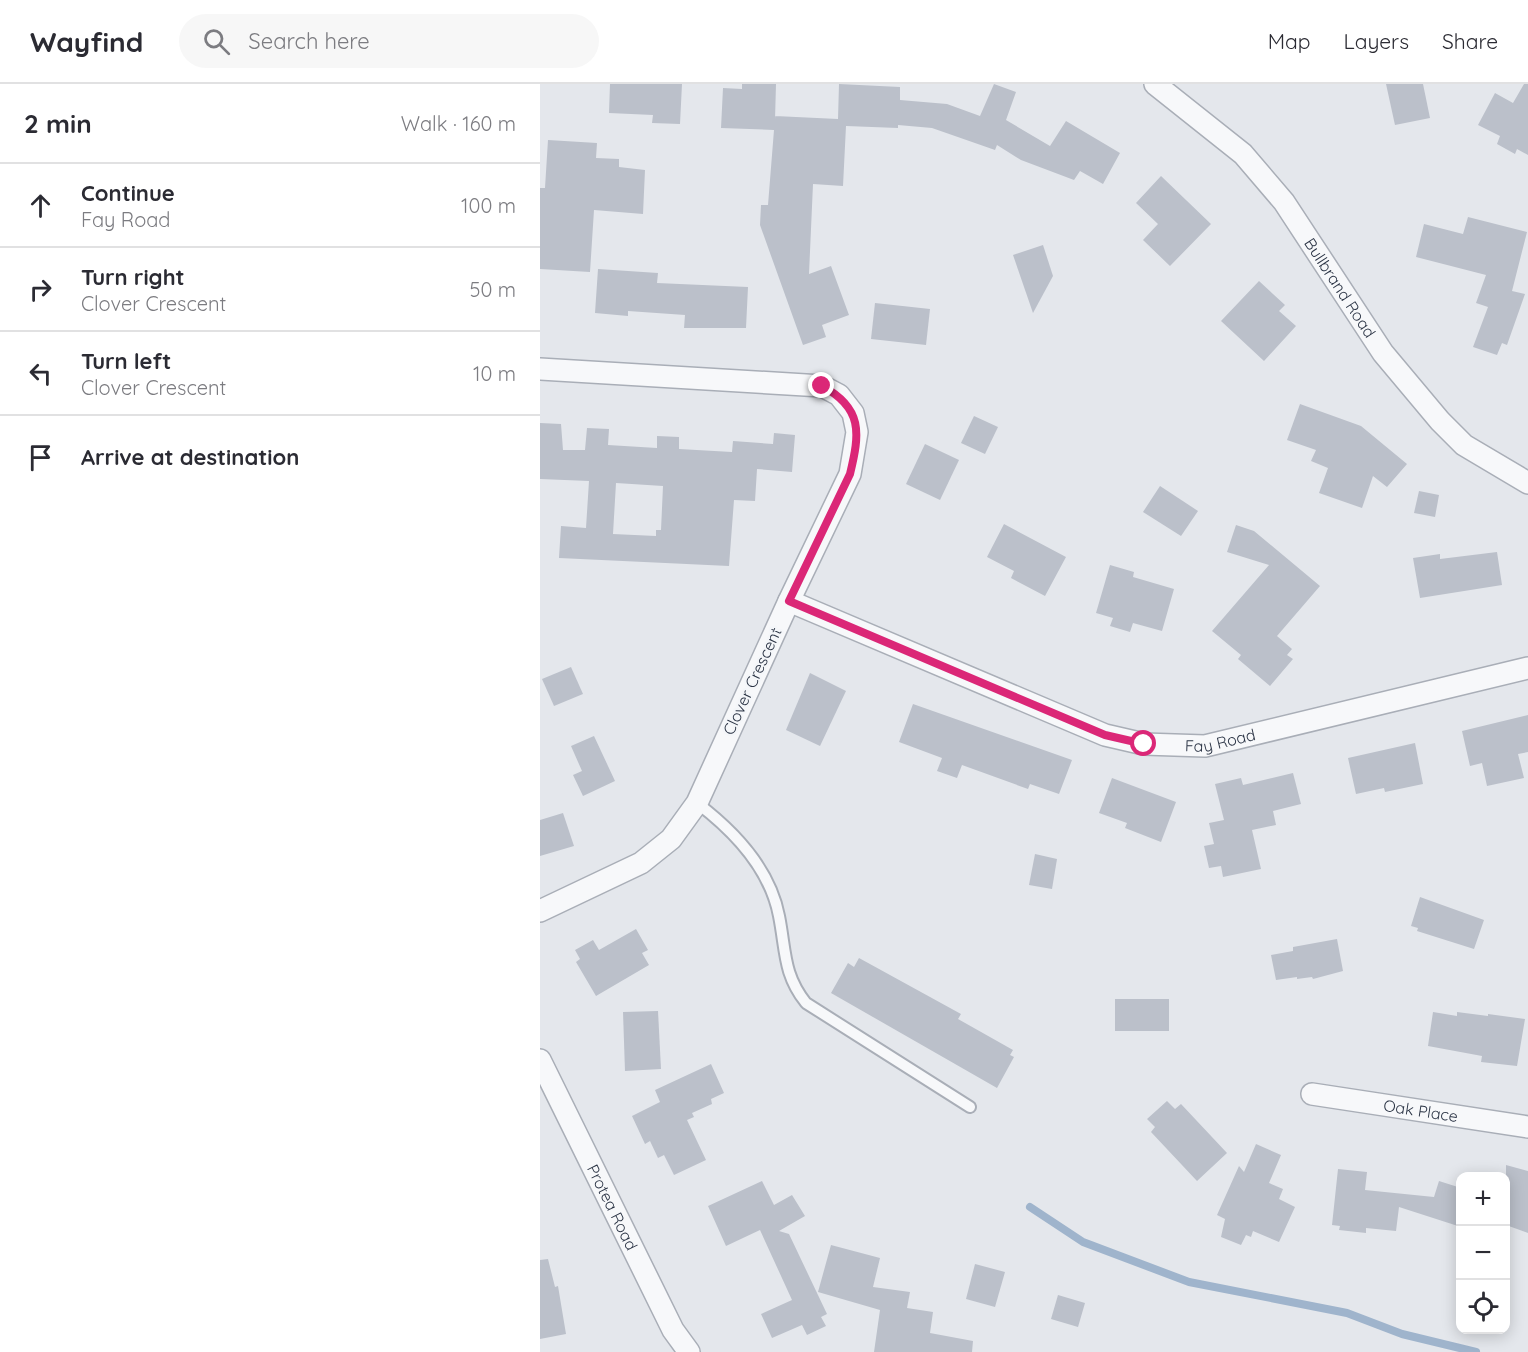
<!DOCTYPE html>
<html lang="en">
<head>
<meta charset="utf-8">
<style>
  :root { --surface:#fff; --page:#f7f7f7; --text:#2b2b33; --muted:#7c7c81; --line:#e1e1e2 }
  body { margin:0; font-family:Quicksand,sans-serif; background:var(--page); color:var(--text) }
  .controls { position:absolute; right:18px; bottom:18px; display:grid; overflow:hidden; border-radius:12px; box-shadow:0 3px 15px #0003 }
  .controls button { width:54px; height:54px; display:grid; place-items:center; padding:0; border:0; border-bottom:2px solid var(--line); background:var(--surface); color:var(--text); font:30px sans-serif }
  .stop { position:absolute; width:18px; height:18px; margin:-14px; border:4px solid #db2777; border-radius:50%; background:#fff }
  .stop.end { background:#db2777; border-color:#fff; box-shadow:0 2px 6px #0008 }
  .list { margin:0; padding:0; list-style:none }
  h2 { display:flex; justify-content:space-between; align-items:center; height:78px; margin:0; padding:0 24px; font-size:26px }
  h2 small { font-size:20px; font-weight:400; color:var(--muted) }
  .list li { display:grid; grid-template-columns:39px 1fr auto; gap:18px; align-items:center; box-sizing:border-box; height:84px; padding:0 24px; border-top:2px solid var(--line) }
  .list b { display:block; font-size:22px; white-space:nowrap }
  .list p { margin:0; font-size:20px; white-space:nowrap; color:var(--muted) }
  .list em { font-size:20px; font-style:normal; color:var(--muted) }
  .icon { flex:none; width:33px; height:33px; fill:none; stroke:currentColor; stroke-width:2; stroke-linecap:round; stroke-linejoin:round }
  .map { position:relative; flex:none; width:988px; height:1268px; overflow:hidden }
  header { display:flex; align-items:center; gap:36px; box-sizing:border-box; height:84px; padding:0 30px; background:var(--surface); border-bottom:2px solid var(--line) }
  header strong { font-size:28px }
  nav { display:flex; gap:33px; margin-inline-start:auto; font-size:21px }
  .search { width:420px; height:54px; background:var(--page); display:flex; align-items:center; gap:15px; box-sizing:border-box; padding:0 21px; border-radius:33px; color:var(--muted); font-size:22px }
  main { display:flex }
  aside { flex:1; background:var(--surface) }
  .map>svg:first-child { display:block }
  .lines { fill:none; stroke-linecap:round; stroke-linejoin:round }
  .stream { stroke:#9fb4cc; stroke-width:8 }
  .building { fill:#bbc0ca; fill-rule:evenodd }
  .lane-casing { stroke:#a9aeb7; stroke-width:14 }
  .street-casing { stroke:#a9aeb7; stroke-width:24 }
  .lane { stroke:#f7f8fa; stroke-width:10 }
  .street { stroke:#f7f8fa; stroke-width:21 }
  .route { stroke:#db2777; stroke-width:8 }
  .labels { text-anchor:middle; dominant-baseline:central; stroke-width:5; stroke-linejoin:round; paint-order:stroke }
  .street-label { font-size:16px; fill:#2b3445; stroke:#f4f6f9 }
</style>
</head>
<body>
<header>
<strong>Wayfind</strong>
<div class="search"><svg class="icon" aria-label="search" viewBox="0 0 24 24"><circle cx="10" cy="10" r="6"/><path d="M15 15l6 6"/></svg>Search here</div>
<nav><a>Map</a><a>Layers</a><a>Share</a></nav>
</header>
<main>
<aside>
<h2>2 min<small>Walk · 160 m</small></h2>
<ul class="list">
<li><svg class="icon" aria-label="ahead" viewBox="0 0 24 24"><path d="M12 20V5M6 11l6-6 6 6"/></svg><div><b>Continue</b><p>Fay Road</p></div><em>100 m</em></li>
<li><svg class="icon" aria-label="right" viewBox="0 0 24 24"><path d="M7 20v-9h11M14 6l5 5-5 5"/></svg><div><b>Turn right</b><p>Clover Crescent</p></div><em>50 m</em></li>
<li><svg class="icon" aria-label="left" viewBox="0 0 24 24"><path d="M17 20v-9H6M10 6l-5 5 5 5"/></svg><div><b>Turn left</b><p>Clover Crescent</p></div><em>10 m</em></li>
<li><svg class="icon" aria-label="arrive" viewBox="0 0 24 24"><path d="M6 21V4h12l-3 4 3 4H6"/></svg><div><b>Arrive at destination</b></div></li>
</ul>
</aside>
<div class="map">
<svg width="988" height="1268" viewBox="0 0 988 1268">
  <rect width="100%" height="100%" fill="#e4e7ec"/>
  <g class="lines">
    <polyline class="stream" points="490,1123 543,1158 649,1198 807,1229 862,1250 936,1268"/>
  </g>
  <g class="building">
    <polygon points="70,0 142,0 140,40 112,39 113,31 69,29"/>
    <polygon points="202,0 236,0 235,36 235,32 298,35 299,0 360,3 360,16 407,20 440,32 454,0 476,8 466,36 510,62 526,37 580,69 563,100 540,87 534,96 481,76 457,61 455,66 392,44 358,41 358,44 306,42 303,102 273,100 269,190 291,182 309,231 282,241 286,253 263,261 220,141 221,121 228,121 234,46 181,44 183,4 202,5"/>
    <polygon points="846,0 883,0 890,34 855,41"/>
    <polygon points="984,0 988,0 988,71 977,65 975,70 957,60 960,52 938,41 955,9 973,19"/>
    <polygon points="8,56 57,59 56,74 79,75 79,83 105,86 103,130 54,126 50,188 0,185 0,104 5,104"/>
    <polygon points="621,92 671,140 630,182 603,156 618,140 596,119"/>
    <polygon points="928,133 987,148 972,207 985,210 967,261 962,259 957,271 933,263 948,223 936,219 946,191 876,173 884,140 923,150"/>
    <polygon points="503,161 513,192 493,229 473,171"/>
    <polygon points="58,185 118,189 117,199 208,203 206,244 144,244 145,231 88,227 88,232 55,229"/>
    <polygon points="719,197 745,221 739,227 756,242 724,277 681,237"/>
    <polygon points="335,219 390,225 386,261 331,255"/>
    <polygon points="760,320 821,342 867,380 847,403 833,392 822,424 779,409 788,384 771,377 776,366 747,356"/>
    <polygon points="434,332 458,343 445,370 421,359"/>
    <path d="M0 339 21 340 23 366H45L47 344 69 345 68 361 117 364V352L139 353V365L192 368 193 357 233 360 234 349 255 351 252 388 217 385 215 417 194 416 189 482 19 474 21 442 46 444 49 397 0 395ZM76 399 123 402 121 446H116V452L73 450Z"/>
    <polygon points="385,360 419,376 400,416 366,400"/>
    <polygon points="620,402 658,427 641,452 603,428"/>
    <polygon points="879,407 899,411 895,433 874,429"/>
    <polygon points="464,440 526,473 505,512 471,494 474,487 447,473"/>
    <polygon points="696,441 714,447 780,502 737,552 752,565 747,571 753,575 730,602 698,575 701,571 672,547 729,481 687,468"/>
    <polygon points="957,468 962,501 880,514 873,474 900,470 900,475"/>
    <polygon points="570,481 594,488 593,493 634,505 622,547 593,539 590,548 570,542 573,534 556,529"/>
    <polygon points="31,583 43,610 14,622 2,595"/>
    <polygon points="270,589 306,607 280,662 246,646"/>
    <polygon points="373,620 532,676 519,710 490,700 488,705 422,681 417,694 397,687 402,674 359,658"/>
    <polygon points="988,631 988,668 978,670 984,694 947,702 942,679 930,682 922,647"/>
    <polygon points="54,652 75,697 43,712 33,691 42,687 31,662"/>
    <polygon points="875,659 883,700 845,708 844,704 816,710 808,674"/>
    <polygon points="753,689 761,720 733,727 736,741 712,746 721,785 683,793 681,782 669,784 664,762 674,760 669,739 684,736 675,700 701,694 703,701"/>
    <polygon points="572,694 636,718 621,758 585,744 587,739 559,729"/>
    <polygon points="23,729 34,762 0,772 0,736"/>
    <polygon points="495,770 517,775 512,805 489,801"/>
    <polygon points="880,813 944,836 934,865 877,847 878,844 871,842"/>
    <polygon points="96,845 108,866 102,869 109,881 56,912 36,878 40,875 35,866 53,856 59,866"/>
    <polygon points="797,855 803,887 773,895 772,893 757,895 757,893 736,896 731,871 753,867 753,863"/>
    <polygon points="319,874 421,930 418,935 473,966 470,971 474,973 457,1004 291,909 308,879 314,883"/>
    <rect x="575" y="915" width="54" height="32"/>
    <polygon points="118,927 121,985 85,987 83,928"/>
    <polygon points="893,928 917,932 917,928 948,932 948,930 985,935 977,982 941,978 942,972 888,962"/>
    <polygon points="171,980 184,1009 171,1015 172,1020 152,1029 154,1033 147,1036 166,1076 134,1091 124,1071 118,1074 110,1057 105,1060 92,1032 120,1018 115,1006"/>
    <polygon points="627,1017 635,1025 641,1020 687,1069 657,1097 611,1048 615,1043 607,1035"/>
    <polygon points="716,1060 741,1071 729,1099 743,1105 739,1115 755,1123 739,1158 713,1147 711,1153 706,1151 701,1161 681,1153 685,1135 677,1131 699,1082 704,1088"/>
    <polygon points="966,1081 988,1087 988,1149 966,1141"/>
    <polygon points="798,1085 827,1088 825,1106 894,1113 899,1097 921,1104 921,1143 859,1123 856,1147 826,1144 826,1149 799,1146 800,1142 792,1141"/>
    <polygon points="222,1097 234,1121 252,1111 265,1132 239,1147 249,1150 287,1230 281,1233 286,1242 267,1251 262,1241 232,1254 221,1230 252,1216 220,1146 186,1162 168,1122"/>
    <polygon points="291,1161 340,1174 333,1203 370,1208 367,1224 393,1228 390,1249 433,1257 432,1268 334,1268 340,1226 278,1208"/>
    <polygon points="8,1175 15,1203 18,1202 26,1250 0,1255 0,1176"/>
    <polygon points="435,1180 465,1188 455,1223 426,1215"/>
    <polygon points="518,1211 545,1219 538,1243 511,1235"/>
  </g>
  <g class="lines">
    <defs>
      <path id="lane" d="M157 719C194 747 230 785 239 832 246 867 243 890 266 919L430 1023"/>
      <g id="street">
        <path id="s1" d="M615 0 703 70 744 118 843 269 900 337 924 361 988 399"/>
        <polyline points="0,285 282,302 299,311 313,329 317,348 310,390 249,517 157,719 131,755 101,779 0,827"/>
        <path id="s2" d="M249 517 565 651 604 660 665 662 988 584"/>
        <path id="s3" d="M0 976 133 1246 149 1268"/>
        <path id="s4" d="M772 1010 988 1043"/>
      </g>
    </defs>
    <use href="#lane" class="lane-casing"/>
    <use href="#street" class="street-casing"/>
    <use href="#lane" class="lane"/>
    <use href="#street" class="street"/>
  </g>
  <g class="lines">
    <path class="route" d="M282 302C323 324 320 349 310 390L249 517 565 651 604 660"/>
  </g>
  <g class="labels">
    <g class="street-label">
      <text stroke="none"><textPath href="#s1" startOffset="278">Bullbrand Road</textPath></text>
      <text transform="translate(212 597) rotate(-65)">Clover Crescent</text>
      <text stroke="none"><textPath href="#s2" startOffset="460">Fay Road</textPath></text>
      <text stroke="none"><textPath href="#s4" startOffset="110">Oak Place</textPath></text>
      <text stroke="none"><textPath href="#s3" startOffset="164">Protea Road</textPath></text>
    </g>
  </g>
</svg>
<div class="controls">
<button>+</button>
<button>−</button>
<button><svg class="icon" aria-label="locate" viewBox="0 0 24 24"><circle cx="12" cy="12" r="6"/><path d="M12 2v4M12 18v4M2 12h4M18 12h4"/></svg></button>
</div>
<div class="stop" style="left:604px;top:660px"></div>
<div class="stop end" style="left:282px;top:302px"></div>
</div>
</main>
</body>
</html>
